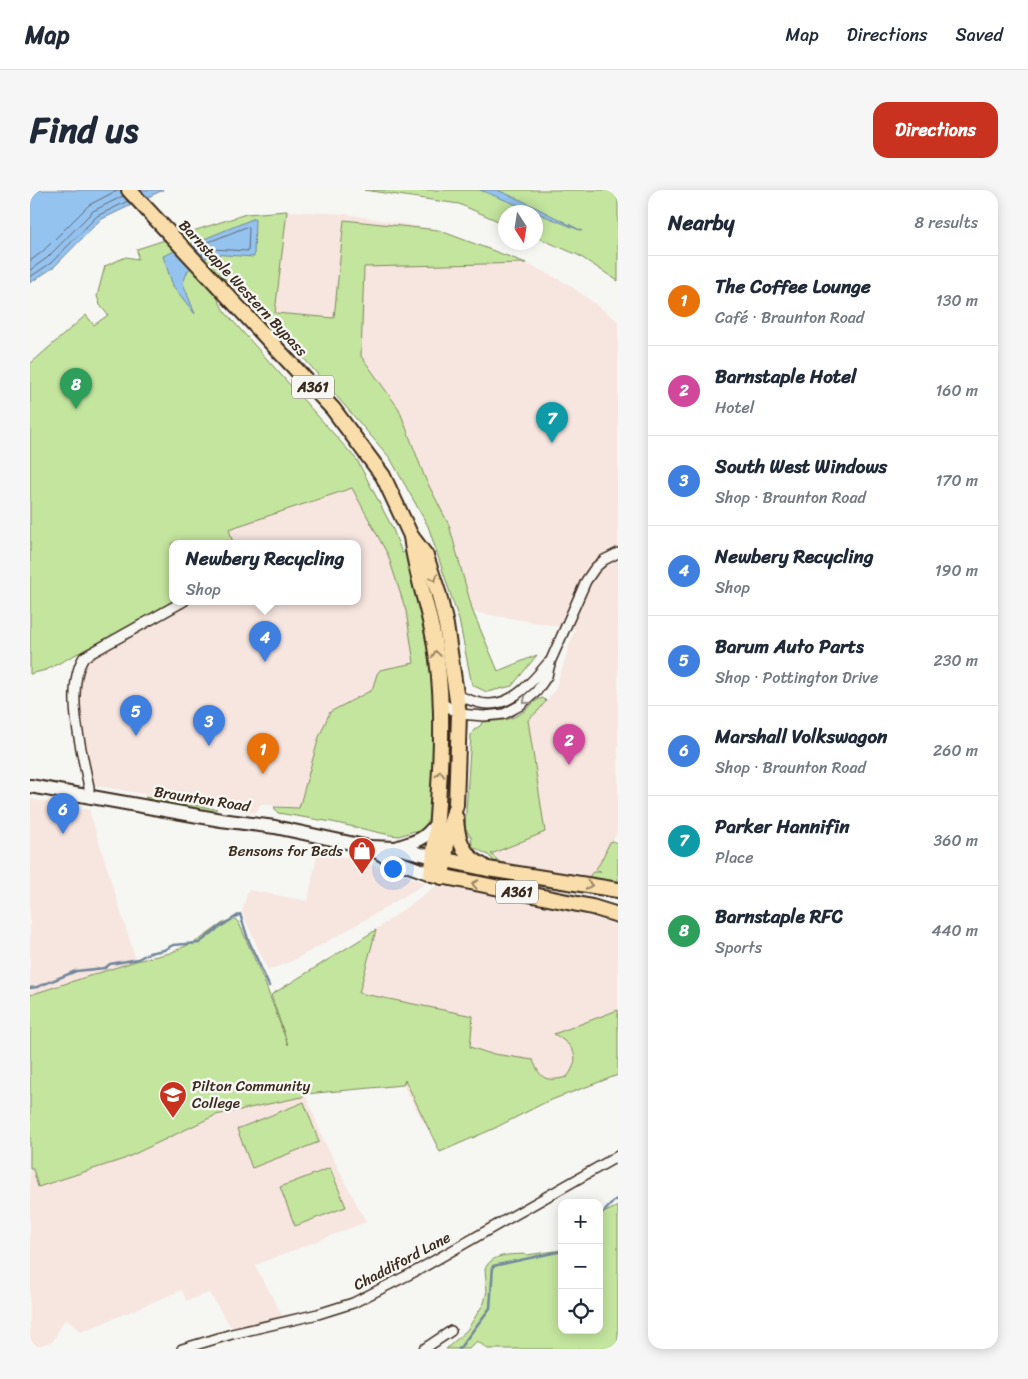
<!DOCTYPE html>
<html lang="en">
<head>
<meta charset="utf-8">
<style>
  :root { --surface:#fff; --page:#f6f6f7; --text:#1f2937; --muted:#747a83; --line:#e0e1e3; --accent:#c8321e }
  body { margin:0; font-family:Sriracha,sans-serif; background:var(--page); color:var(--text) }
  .controls { position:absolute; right:15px; bottom:15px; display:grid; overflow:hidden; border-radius:10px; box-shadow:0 2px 12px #0003 }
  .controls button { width:45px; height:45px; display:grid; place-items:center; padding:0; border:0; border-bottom:1px solid var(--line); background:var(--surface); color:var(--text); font:25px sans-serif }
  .compass { position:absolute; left:468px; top:15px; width:45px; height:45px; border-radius:50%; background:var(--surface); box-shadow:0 2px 12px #0003; rotate:168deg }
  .you { position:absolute; left:362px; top:678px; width:18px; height:18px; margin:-12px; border:4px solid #fff; border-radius:50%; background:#1a73e8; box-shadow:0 0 0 8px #1a73e833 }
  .badge { display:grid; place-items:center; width:32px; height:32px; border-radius:50%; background:var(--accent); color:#fff; font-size:16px; font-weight:700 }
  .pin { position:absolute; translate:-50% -41px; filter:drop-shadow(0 1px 2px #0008) }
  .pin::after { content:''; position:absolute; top:26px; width:18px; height:15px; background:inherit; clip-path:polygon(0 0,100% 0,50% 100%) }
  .popup { position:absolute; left:139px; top:350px; width:192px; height:65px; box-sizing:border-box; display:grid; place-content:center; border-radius:10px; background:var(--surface); filter:drop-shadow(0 1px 4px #0005); font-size:16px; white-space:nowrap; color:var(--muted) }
  .popup b { font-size:19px; color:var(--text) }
  .popup::after { content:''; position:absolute; left:50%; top:100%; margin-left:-10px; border:10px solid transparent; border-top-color:var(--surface) }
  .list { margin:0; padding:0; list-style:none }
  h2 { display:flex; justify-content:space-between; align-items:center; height:65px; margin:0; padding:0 20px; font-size:21px }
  h2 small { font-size:16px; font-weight:400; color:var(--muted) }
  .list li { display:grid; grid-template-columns:32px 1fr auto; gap:15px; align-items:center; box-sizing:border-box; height:90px; padding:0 20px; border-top:1px solid var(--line) }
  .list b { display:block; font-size:19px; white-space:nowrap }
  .list p { margin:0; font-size:16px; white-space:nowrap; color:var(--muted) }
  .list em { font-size:16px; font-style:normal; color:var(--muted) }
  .icon { flex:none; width:28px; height:28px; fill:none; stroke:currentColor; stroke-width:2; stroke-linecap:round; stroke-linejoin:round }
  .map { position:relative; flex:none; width:588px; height:1159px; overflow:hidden; border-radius:15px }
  header { display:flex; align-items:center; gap:30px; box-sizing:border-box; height:70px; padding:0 25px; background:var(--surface); border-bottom:1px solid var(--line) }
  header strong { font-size:24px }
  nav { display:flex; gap:28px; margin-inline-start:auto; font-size:18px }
  .intro { display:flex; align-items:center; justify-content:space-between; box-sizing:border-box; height:120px; padding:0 30px }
  h1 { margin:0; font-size:35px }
  .button { padding:12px 22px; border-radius:15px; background:var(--accent); color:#fff; font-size:18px; font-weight:700 }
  main { display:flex; gap:30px; padding:0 30px }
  aside { flex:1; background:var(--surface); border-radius:15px; box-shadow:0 2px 12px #0003 }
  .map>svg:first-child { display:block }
  .built { fill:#f7e5df }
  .green { fill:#c3e59e; stroke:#7f885e }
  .water { fill:#95c3ef; stroke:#71869b }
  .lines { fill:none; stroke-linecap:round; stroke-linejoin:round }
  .shore { stroke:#5f6772; stroke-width:1 }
  .stream { stroke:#71869b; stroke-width:2.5 }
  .street-casing { stroke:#3b2a1e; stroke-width:12 }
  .secondary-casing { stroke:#3b2a1e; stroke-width:16 }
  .primary-casing { stroke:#3b2a1e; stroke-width:18 }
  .street { stroke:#f6f6f2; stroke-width:9 }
  .secondary { stroke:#f6f6f2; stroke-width:12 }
  .primary { stroke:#f9deab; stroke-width:14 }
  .oneway { stroke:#9a8464 }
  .oneway2 { stroke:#989088 }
  .labels { text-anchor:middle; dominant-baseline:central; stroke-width:5; stroke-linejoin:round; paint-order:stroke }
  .shield { fill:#f6f6f2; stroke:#73675e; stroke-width:1 }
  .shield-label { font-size:14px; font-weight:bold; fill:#3b2a1e }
  .street-label { font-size:15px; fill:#3b2a1e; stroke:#f6f6f2 }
  .poi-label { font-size:15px; fill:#3b2a1e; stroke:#f6f6f2; text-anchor:end }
</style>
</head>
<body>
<header>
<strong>Map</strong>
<nav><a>Map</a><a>Directions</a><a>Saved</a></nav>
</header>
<div class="intro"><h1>Find us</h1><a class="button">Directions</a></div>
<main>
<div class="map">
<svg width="588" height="1159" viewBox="0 0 588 1159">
  <rect width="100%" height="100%" fill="#f6f6f2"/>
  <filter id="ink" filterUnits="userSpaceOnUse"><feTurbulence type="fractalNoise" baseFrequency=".02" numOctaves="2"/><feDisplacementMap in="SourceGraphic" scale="10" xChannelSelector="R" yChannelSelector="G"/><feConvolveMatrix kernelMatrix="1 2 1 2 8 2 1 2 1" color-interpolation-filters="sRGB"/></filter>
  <g filter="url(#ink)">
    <g class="built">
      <polygon points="255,21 316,24 408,40 496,73 538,94 588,131 588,640 564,690 555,687 549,682 541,684 472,674 461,664 515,642 498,530 508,521 525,500 545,439 443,422 419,335 395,288 369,219 304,128 245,123"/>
      <polygon points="322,298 358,365 376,421 384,473 350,480 347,484 342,500 300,522 289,547 269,618 231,614 225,623 62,595 49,515 50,493 56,472 166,411 328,411 328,353 203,353 199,339"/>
      <polygon points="0,609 59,620 106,771 140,763 169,750 193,733 204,728 209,733 235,793 267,881 243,804 343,742 407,695 551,724 588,735 588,883 516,912 463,939 410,962 373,895 275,904 295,953 336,1032 225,1075 253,1127 202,1138 179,1103 156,1111 152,1100 51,1142 37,1129 32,1133 23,1151 0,1159"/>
      <polygon points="288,660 353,678 396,693 316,741 260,772 238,780 212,722 218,700 278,711"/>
    </g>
    <g class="green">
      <polygon points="334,0 588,0 588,91 548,65 506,47 506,22 476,22 475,34 429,14"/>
      <polygon points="257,21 245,123 304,128 314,30 408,40 496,73 334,77 331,166 369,219 395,288 419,335 443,422 468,481 507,465 482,496 457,502 442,495 429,430 398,336 360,268 252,143 194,88 182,98 194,121 327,270 362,337 372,363 378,361 383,377 407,497 401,633 391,645 384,641 369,646 360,645 302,632 248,623 244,617 269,618 289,547 300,522 342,500 347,484 350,480 384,473 376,421 358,365 322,298 199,339 203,353 142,353 142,411 148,411 16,480 0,484 0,174 56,125 64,135 78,125 70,115 67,106 75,76 96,67 108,69 107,59 216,24"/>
      <path d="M513 508 516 511 508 521 498 530 515 642 461 664 472 674 466 673 458 665 442 656 441 647 438 643 435 637 441 545 444 540 451 535 452 532C466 531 481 531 493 522 500 517 504 510 513 508Z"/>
      <path d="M419 525 422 530 420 599 418 626 410 655C416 612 419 570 417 526Z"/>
      <polygon points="115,607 187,619 182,622 120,611"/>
      <polygon points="583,651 588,654 588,693 560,689 560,685 563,682 570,682 571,681 565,680 570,673 580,652"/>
      <path d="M204 728 209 733 235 793 258 855 241 805 346 740 329 803 443 826 440 857 458 863 503 870C511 890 516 892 537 887 552 867 544 856 524 844L588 820V885L516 912 463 939 410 962 375 890 373 895 275 904 272 907 186 925 94 969 8 997 3 979H0V805L106 771 140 763 169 750 193 733Z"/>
      <polygon points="274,912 289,952 222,978 207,939"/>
      <polygon points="300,978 316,1017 265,1036 250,997"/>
      <path d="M588 1016V1159H458L447 1151 439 1159H416L437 1140 454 1113 457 1101 455 1079C462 1063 481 1065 496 1064L497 1065 532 1060V1140H569V1084L572 1083 571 1078H569V1025Z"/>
    </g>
    <g class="water">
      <polygon points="0,0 133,0 70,30 24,77 0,93"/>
      <polygon points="450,0 467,0 491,10 552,41"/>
      <polygon points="225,28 224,67 182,64 158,80 153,93 165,124 143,96 133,66"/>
    </g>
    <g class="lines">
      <g class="shore">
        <polyline points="164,58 216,37 219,38 218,61 182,59 171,65"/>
        <polyline points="0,71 12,62 59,15 88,0"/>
        <polyline points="0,80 17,68 63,21 93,6"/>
        <polyline points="0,87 21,73 67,26 98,11"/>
      </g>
      <g class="stream">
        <polyline points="0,798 7,797 46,781 75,778 80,774 108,769 119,763 134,760 143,755 169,753 187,739 210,724 218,749 239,796"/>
        <polyline points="569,1027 585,1010 588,1009"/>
        <polyline points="429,1159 460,1118 463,1076 532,1061"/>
      </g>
      <defs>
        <g id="street">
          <path d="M427 505C437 509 447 514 458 514 483 515 503 491 518 473"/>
          <polyline points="412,513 429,524 454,526 474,524 489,516 506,502 517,486 521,470 556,391 565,378 574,370 588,363"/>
          <path d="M59 608V597C52 562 34 499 54 467L154 411"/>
          <polyline points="152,1159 202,1144 288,1124 323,1113 388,1080 588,966"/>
          <polyline points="394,1159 421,1141"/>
        </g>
        <g id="secondary">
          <polyline points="0,596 191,630 245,637 339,657 366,658 404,667"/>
          <polyline points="339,657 357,668 401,684"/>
          <path d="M366 658C388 650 392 652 407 633"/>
        </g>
        <g id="primary">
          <polyline points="99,0 303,219 353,286 381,346 396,366 409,405 416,435 429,524 426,615 420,635 412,687"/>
          <path d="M381 346C385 382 398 415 404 450 413 499 412 547 409 597 407 626 406 655 401 684L562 717 588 725"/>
          <path d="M426 628C427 649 433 667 453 676"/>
          <polyline points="407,668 458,679 588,700"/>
        </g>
      </defs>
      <use href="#street" class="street-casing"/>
      <use href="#secondary" class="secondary-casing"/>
      <use href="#primary" class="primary-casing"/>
      <use href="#street" class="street"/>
      <use href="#secondary" class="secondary"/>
      <use href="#primary" class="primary"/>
    </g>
    <defs><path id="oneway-chevron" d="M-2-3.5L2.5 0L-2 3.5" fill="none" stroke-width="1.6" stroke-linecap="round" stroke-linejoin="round" transform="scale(1.25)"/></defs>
    <g class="oneway">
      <use href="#oneway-chevron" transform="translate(404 388) rotate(72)"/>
      <use href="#oneway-chevron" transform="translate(406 464) rotate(-98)"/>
      <use href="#oneway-chevron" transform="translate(410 584) rotate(-87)"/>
      <use href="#oneway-chevron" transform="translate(445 694) rotate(-168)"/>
      <use href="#oneway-chevron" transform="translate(559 695) rotate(10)"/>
    </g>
    <use class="oneway2" href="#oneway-chevron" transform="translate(496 511) rotate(140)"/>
  </g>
  <defs>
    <symbol id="shop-pin" viewBox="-11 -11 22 30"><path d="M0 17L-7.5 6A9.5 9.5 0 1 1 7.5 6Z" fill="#c8321e" stroke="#f6f6f2"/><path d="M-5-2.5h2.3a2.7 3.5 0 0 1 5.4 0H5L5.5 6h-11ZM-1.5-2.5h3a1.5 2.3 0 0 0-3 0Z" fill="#fff"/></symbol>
    <symbol id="school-pin" viewBox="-11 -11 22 30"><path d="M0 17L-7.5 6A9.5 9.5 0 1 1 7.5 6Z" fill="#c8321e" stroke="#f6f6f2"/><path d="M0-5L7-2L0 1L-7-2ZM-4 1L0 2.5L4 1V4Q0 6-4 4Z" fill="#fff"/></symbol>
  </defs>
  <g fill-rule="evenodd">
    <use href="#shop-pin" x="316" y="645" width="32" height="43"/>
    <use href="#school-pin" x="127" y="889" width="32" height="43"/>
  </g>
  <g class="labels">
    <g class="shield">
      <rect x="262" y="185.5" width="42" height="23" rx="4"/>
      <rect x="466" y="690.5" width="42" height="23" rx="4"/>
    </g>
    <g class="shield-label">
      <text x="283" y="197">A361</text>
      <text x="487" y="702">A361</text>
    </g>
    <g class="street-label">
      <text transform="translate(213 98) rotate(47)">Barnstaple Western Bypass</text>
      <text transform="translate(172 609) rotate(9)">Braunton Road</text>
      <text transform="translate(372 1071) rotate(-28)">Chaddiford Lane</text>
    </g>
    <g class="poi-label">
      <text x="313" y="661">Bensons for Beds</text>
      <text x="162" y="896" text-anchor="start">Pilton Community<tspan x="162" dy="17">College</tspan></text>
    </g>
  </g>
</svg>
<div class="controls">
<button>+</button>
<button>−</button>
<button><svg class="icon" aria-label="locate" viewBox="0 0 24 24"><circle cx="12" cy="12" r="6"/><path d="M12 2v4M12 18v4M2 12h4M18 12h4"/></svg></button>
</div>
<svg class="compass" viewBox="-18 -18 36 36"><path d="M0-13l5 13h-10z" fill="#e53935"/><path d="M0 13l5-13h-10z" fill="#747a83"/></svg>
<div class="you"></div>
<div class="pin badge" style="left:233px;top:584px;background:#e8710a">1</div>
<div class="pin badge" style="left:539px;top:575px;background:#d1479c">2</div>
<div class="pin badge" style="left:179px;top:556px;background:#3f7fe0">3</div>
<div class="pin badge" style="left:235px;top:472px;background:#3f7fe0">4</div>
<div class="popup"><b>Newbery Recycling</b>Shop</div>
<div class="pin badge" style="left:106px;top:546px;background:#3f7fe0">5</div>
<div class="pin badge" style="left:33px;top:644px;background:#3f7fe0">6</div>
<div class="pin badge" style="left:522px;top:253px;background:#0f9aa8">7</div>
<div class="pin badge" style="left:46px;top:219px;background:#2e9e5b">8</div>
</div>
<aside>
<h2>Nearby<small>8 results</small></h2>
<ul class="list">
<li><span class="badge" style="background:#e8710a">1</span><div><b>The Coffee Lounge</b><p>Café · Braunton Road</p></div><em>130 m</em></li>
<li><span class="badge" style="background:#d1479c">2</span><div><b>Barnstaple Hotel</b><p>Hotel</p></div><em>160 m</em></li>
<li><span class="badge" style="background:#3f7fe0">3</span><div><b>South West Windows</b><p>Shop · Braunton Road</p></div><em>170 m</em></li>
<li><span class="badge" style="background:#3f7fe0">4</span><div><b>Newbery Recycling</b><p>Shop</p></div><em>190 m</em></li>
<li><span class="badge" style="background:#3f7fe0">5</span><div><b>Barum Auto Parts</b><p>Shop · Pottington Drive</p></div><em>230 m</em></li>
<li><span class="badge" style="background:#3f7fe0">6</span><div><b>Marshall Volkswagon</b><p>Shop · Braunton Road</p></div><em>260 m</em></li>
<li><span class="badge" style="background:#0f9aa8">7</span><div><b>Parker Hannifin</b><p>Place</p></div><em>360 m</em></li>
<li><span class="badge" style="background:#2e9e5b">8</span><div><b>Barnstaple RFC</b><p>Sports</p></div><em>440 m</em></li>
</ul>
</aside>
</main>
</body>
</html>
